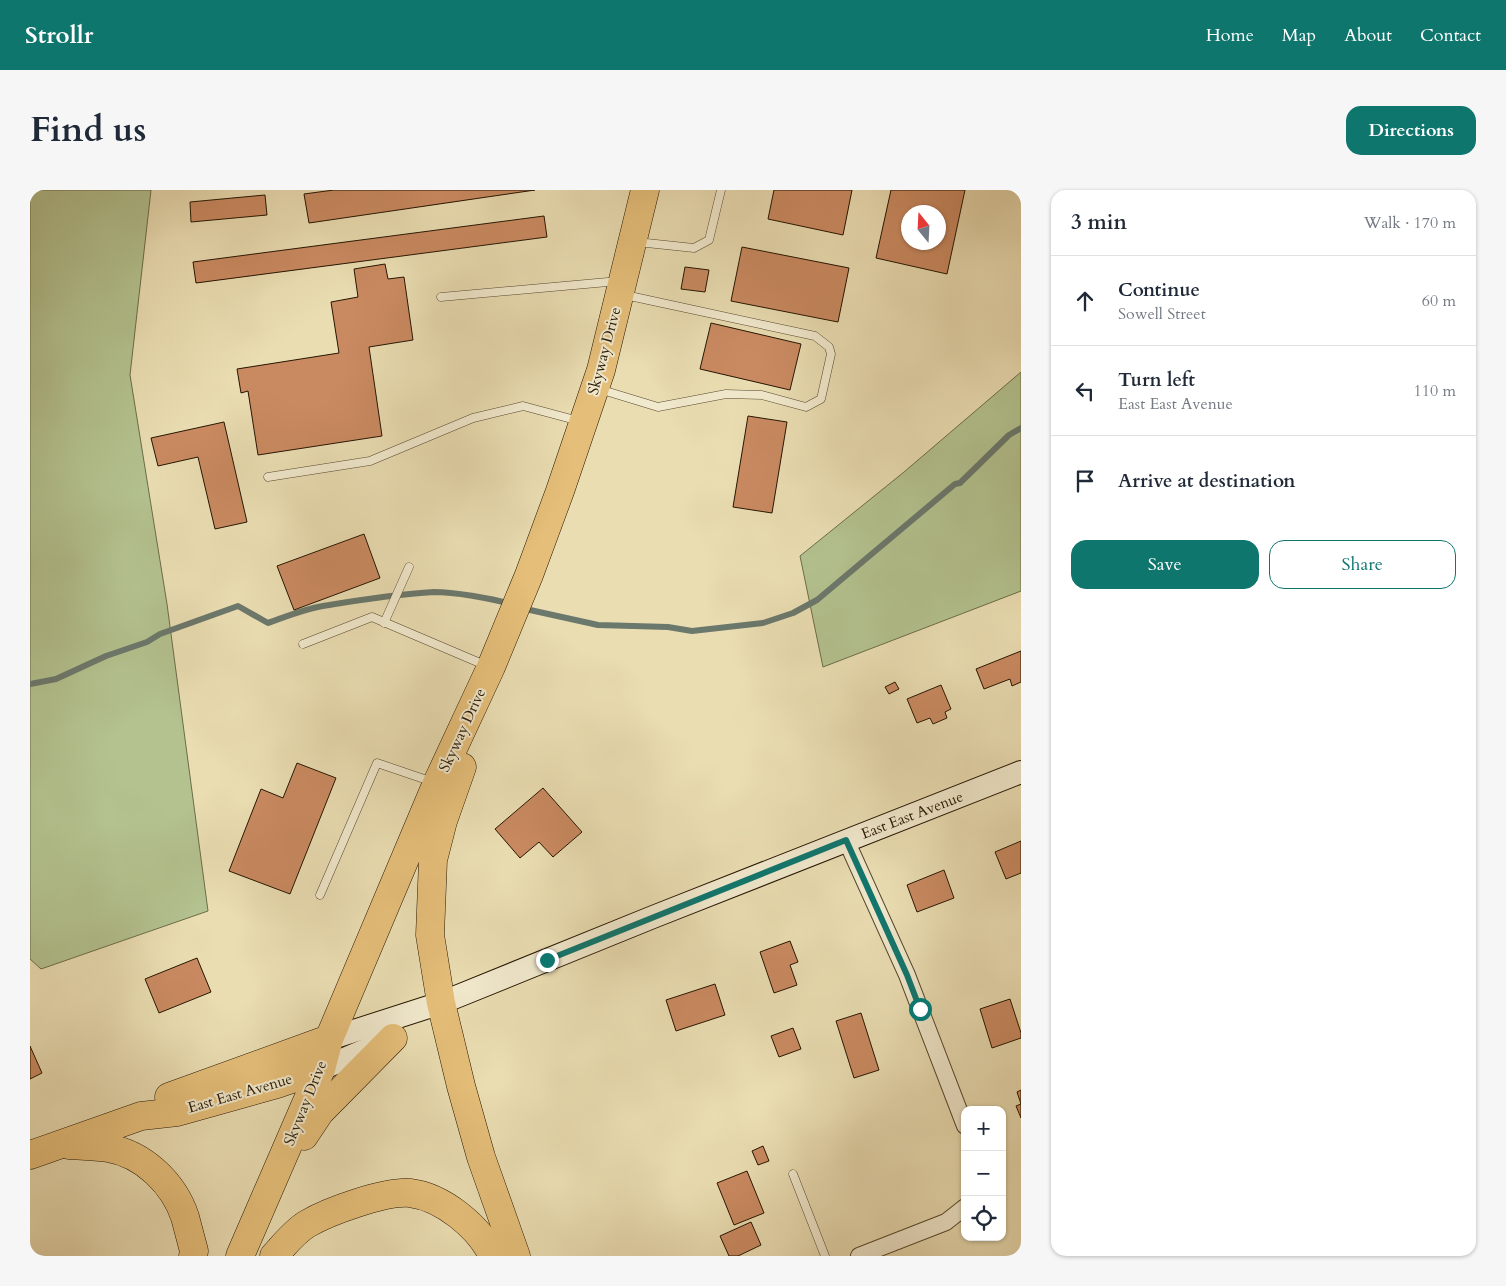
<!DOCTYPE html>
<html lang="en">
<head>
<meta charset="utf-8">
<style>
  :root { --surface:#fff; --page:#f6f6f7; --text:#1f2937; --muted:#747a83; --line:#e0e1e3; --accent:#0f766e }
  body { margin:0; font-family:Cardo,serif; background:var(--page); color:var(--text) }
  .controls { position:absolute; right:15px; bottom:15px; display:grid; overflow:hidden; border-radius:10px; box-shadow:0 1px 4px #0004 }
  .controls button { width:45px; height:45px; display:grid; place-items:center; padding:0; border:0; border-bottom:1px solid var(--line); background:var(--surface); color:var(--text); font:25px sans-serif }
  .compass { position:absolute; left:871px; top:15px; width:45px; height:45px; border-radius:50%; background:var(--surface); box-shadow:0 1px 4px #0004; rotate:342deg }
  .stop { position:absolute; width:15px; height:15px; margin:-11px; border:4px solid #0f766e; border-radius:50%; background:#fff }
  .stop.end { background:#0f766e; border-color:#fff; box-shadow:0 1px 5px #0008 }
  .list { margin:0; padding:0; list-style:none }
  h2 { display:flex; justify-content:space-between; align-items:center; height:65px; margin:0; padding:0 20px; font-size:21px }
  h2 small { font-size:16px; font-weight:400; color:var(--muted) }
  .list li { display:grid; grid-template-columns:32px 1fr auto; gap:15px; align-items:center; box-sizing:border-box; height:90px; padding:0 20px; border-top:1px solid var(--line) }
  .list b { display:block; font-size:19px; white-space:nowrap }
  .list p { margin:0; font-size:16px; white-space:nowrap; color:var(--muted) }
  .list em { font-size:16px; font-style:normal; color:var(--muted) }
  .actions { display:flex; gap:10px; padding:15px 20px }
  .actions a { flex:1; padding:11px 0; border:1px solid var(--accent); border-radius:15px; text-align:center; font-size:18px; color:var(--accent) }
  .actions .main { background:var(--accent); color:#fff }
  .icon { flex:none; width:28px; height:28px; fill:none; stroke:currentColor; stroke-width:2; stroke-linecap:round; stroke-linejoin:round }
  .map { position:relative; flex:none; width:991px; height:1066px; overflow:hidden; border-radius:15px }
  header { display:flex; align-items:center; gap:30px; box-sizing:border-box; height:70px; padding:0 25px; background:var(--accent); color:#fff }
  header strong { font-size:24px }
  nav { display:flex; gap:28px; margin-inline-start:auto; font-size:18px }
  .intro { display:flex; align-items:center; justify-content:space-between; box-sizing:border-box; height:120px; padding:0 30px }
  h1 { margin:0; font-size:35px }
  .button { padding:12px 22px; border-radius:15px; background:var(--accent); color:#fff; font-size:18px; font-weight:700 }
  main { display:flex; gap:30px; padding:0 30px }
  aside { flex:1; background:var(--surface); border-radius:15px; box-shadow:0 1px 4px #0004 }
  .map>svg:first-child { display:block }
  .green { fill:#b3c28f; stroke:#6c6c48 }
  .lines { fill:none; stroke-linecap:round; stroke-linejoin:round }
  .stream { stroke:#6b786c; stroke-width:6 }
  .building { fill:#ca8a61; stroke:#251501; fill-rule:evenodd }
  .lane-casing { stroke:#56472d; stroke-width:9 }
  .street-casing { stroke:#56472d; stroke-width:18 }
  .secondary-casing { stroke:#251501; stroke-width:24 }
  .highway-casing { stroke:#251501; stroke-width:29 }
  .lane { stroke:#f1e9cd; stroke-width:8 }
  .street { stroke:#f1e9cd; stroke-width:16 }
  .secondary { stroke:#f1e9cd; stroke-width:22 }
  .highway { stroke:#e5be79; stroke-width:28 }
  .route { stroke:#0f766e; stroke-width:6 }
  .labels { text-anchor:middle; dominant-baseline:central; stroke-width:4; stroke-linejoin:round; paint-order:stroke }
  .street-label { font-size:15px; fill:#251501; stroke:#f1e9cd }
</style>
</head>
<body>
<header>
<strong>Strollr</strong>
<nav><a>Home</a><a>Map</a><a>About</a><a>Contact</a></nav>
</header>
<div class="intro"><h1>Find us</h1><a class="button">Directions</a></div>
<main>
<div class="map">
<svg width="991" height="1066" viewBox="0 0 991 1066">
  <rect width="100%" height="100%" fill="#eaddb2"/>
  <filter id="stains"><feTurbulence type="fractalNoise" baseFrequency=".004" numOctaves="4"/><feColorMatrix values="0 0 0 0 .2 0 0 0 0 .09 0 0 0 0 .02 0 0 0 .5 -.17"/></filter>
  <radialGradient id="worn" r=".72"><stop offset=".6" stop-color="#630" stop-opacity="0"/><stop offset="1" stop-color="#630" stop-opacity=".3"/></radialGradient>
  <g class="green">
    <polygon points="0,0 121,0 100,185 137,414 178,721 11,779 0,769"/>
    <polygon points="991,182 991,401 793,477 770,366 874,282"/>
  </g>
  <g class="lines">
    <g class="stream">
      <polyline points="491,418 568,435 638,437 662,441 733,433 763,423 787,410 925,294 930,293 979,245 991,238"/>
      <path d="M0 494 26 489 76 466 117 452 130 444 208 416 238 433C255 427 274 419 293 416 329 410 366 404 404 402 423 402 461 408 480 414"/>
    </g>
  </g>
  <g class="building">
    <polygon points="304,0 505,0 279,33 274,4"/>
    <polygon points="744,0 822,0 813,45 738,29"/>
    <path d="M861 0H935L917 84 846 68ZM878 22H908V52H878Z"/>
    <polygon points="235,5 237,25 161,32 160,12"/>
    <polygon points="514,26 517,47 166,93 163,72"/>
    <polygon points="712,57 819,78 808,132 701,111"/>
    <polygon points="355,74 358,89 374,87 383,150 339,157 352,246 228,265 218,201 211,203 207,179 309,163 301,112 328,107 324,79"/>
    <polygon points="655,77 679,80 675,102 651,99"/>
    <polygon points="681,133 771,154 760,200 670,179"/>
    <polygon points="718,226 757,232 742,323 703,317"/>
    <polygon points="194,232 217,332 185,339 168,267 128,276 121,248"/>
    <polygon points="334,344 350,388 264,420 247,376"/>
    <polygon points="991,461 991,492 982,496 980,489 954,499 946,479"/>
    <polygon points="865,492 869,499 859,504 855,497"/>
    <polygon points="911,495 921,519 915,522 917,528 903,534 900,528 887,533 877,509"/>
    <polygon points="267,573 306,588 260,704 199,681 231,599 253,608"/>
    <polygon points="513,598 552,642 523,667 509,652 490,668 465,639"/>
    <polygon points="991,651 991,683 976,689 965,662"/>
    <polygon points="914,680 924,708 887,722 877,695"/>
    <polygon points="760,751 768,772 760,775 767,795 744,803 730,762"/>
    <polygon points="167,768 181,802 129,823 115,789"/>
    <polygon points="685,794 695,825 646,841 636,810"/>
    <polygon points="980,809 991,843 991,848 962,858 950,819"/>
    <polygon points="831,823 849,880 824,888 806,831"/>
    <polygon points="763,838 771,859 749,867 741,846"/>
    <polygon points="0,856 12,883 0,889"/>
    <polygon points="991,900 991,914 987,902"/>
    <polygon points="991,914 991,928 986,916"/>
    <polygon points="733,956 739,971 728,975 722,961"/>
    <polygon points="717,981 734,1023 704,1035 687,993"/>
    <polygon points="721,1032 731,1055 708,1066 699,1066 690,1046"/>
  </g>
  <g class="lines">
    <defs>
      <g id="lane">
        <polyline points="607,52 664,58 679,50 691,0"/>
        <polyline points="411,107 589,91"/>
        <polyline points="569,199 628,217 696,204 732,205 776,217 791,209 801,164 799,157 785,146 595,105"/>
        <polyline points="238,287 340,271 443,228 493,216 549,231"/>
        <polyline points="354,433 379,377"/>
        <polyline points="273,454 342,427 457,476"/>
        <polyline points="290,705 347,573 403,592"/>
        <polyline points="763,984 795,1066"/>
      </g>
      <g id="street">
        <polyline points="816,650 877,785 935,936"/>
        <polyline points="829,1066 916,1032 935,1017"/>
      </g>
      <g id="secondary">
        <polyline points="299,849 411,813 623,727 991,582"/>
        <polyline points="291,879 357,851"/>
      </g>
      <g id="highway">
        <polyline points="432,577 413,631 403,670 400,745 411,813 431,896 451,967 486,1066"/>
        <polyline points="139,907 299,849"/>
        <polyline points="274,946 290,922 363,848"/>
        <path d="M39 955C52 956 65 956 78 958 114 964 144 994 155 1027 158 1038 161 1050 164 1061L163 1066"/>
        <polyline points="0,965 111,926 147,922 247,894 291,879"/>
        <polyline points="210,1066 291,879 299,849 407,593 461,477 499,385 530,301 571,180 615,0"/>
        <path d="M244 1066C254 1055 264 1042 277 1034 299 1021 355 1001 380 1003 413 1007 449 1037 463 1066"/>
      </g>
    </defs>
    <use href="#lane" class="lane-casing"/>
    <use href="#street" class="street-casing"/>
    <use href="#secondary" class="secondary-casing"/>
    <use href="#highway" class="highway-casing"/>
    <use href="#lane" class="lane"/>
    <use href="#street" class="street"/>
    <use href="#secondary" class="secondary"/>
    <use href="#highway" class="highway"/>
  </g>
  <g class="lines">
    <polyline class="route" points="517,770 816,650 877,785 890,819"/>
  </g>
  <g class="labels">
    <g class="street-label">
      <text transform="translate(574 161) rotate(-75)">Skyway Drive</text>
      <text transform="translate(432 540) rotate(-65)">Skyway Drive</text>
      <text transform="translate(882 625) rotate(-21)">East East Avenue</text>
      <text transform="translate(210 903) rotate(-16)">East East Avenue</text>
      <text transform="translate(275 913) rotate(-68)">Skyway Drive</text>
    </g>
  </g>
  <rect width="100%" height="100%" filter="url(#stains)"/>
  <rect width="100%" height="100%" fill="url(#worn)"/>
</svg>
<div class="controls">
<button>+</button>
<button>−</button>
<button><svg class="icon" aria-label="locate" viewBox="0 0 24 24"><circle cx="12" cy="12" r="6"/><path d="M12 2v4M12 18v4M2 12h4M18 12h4"/></svg></button>
</div>
<svg class="compass" viewBox="-18 -18 36 36"><path d="M0-13l5 13h-10z" fill="#e53935"/><path d="M0 13l5-13h-10z" fill="#747a83"/></svg>
<div class="stop" style="left:890px;top:819px"></div>
<div class="stop end" style="left:517px;top:770px"></div>
</div>
<aside>
<h2>3 min<small>Walk · 170 m</small></h2>
<ul class="list">
<li><svg class="icon" aria-label="ahead" viewBox="0 0 24 24"><path d="M12 20V5M6 11l6-6 6 6"/></svg><div><b>Continue</b><p>Sowell Street</p></div><em>60 m</em></li>
<li><svg class="icon" aria-label="left" viewBox="0 0 24 24"><path d="M17 20v-9H6M10 6l-5 5 5 5"/></svg><div><b>Turn left</b><p>East East Avenue</p></div><em>110 m</em></li>
<li><svg class="icon" aria-label="arrive" viewBox="0 0 24 24"><path d="M6 21V4h12l-3 4 3 4H6"/></svg><div><b>Arrive at destination</b></div></li>
</ul>
<div class="actions"><a class="main">Save</a><a>Share</a></div>
</aside>
</main>
</body>
</html>
